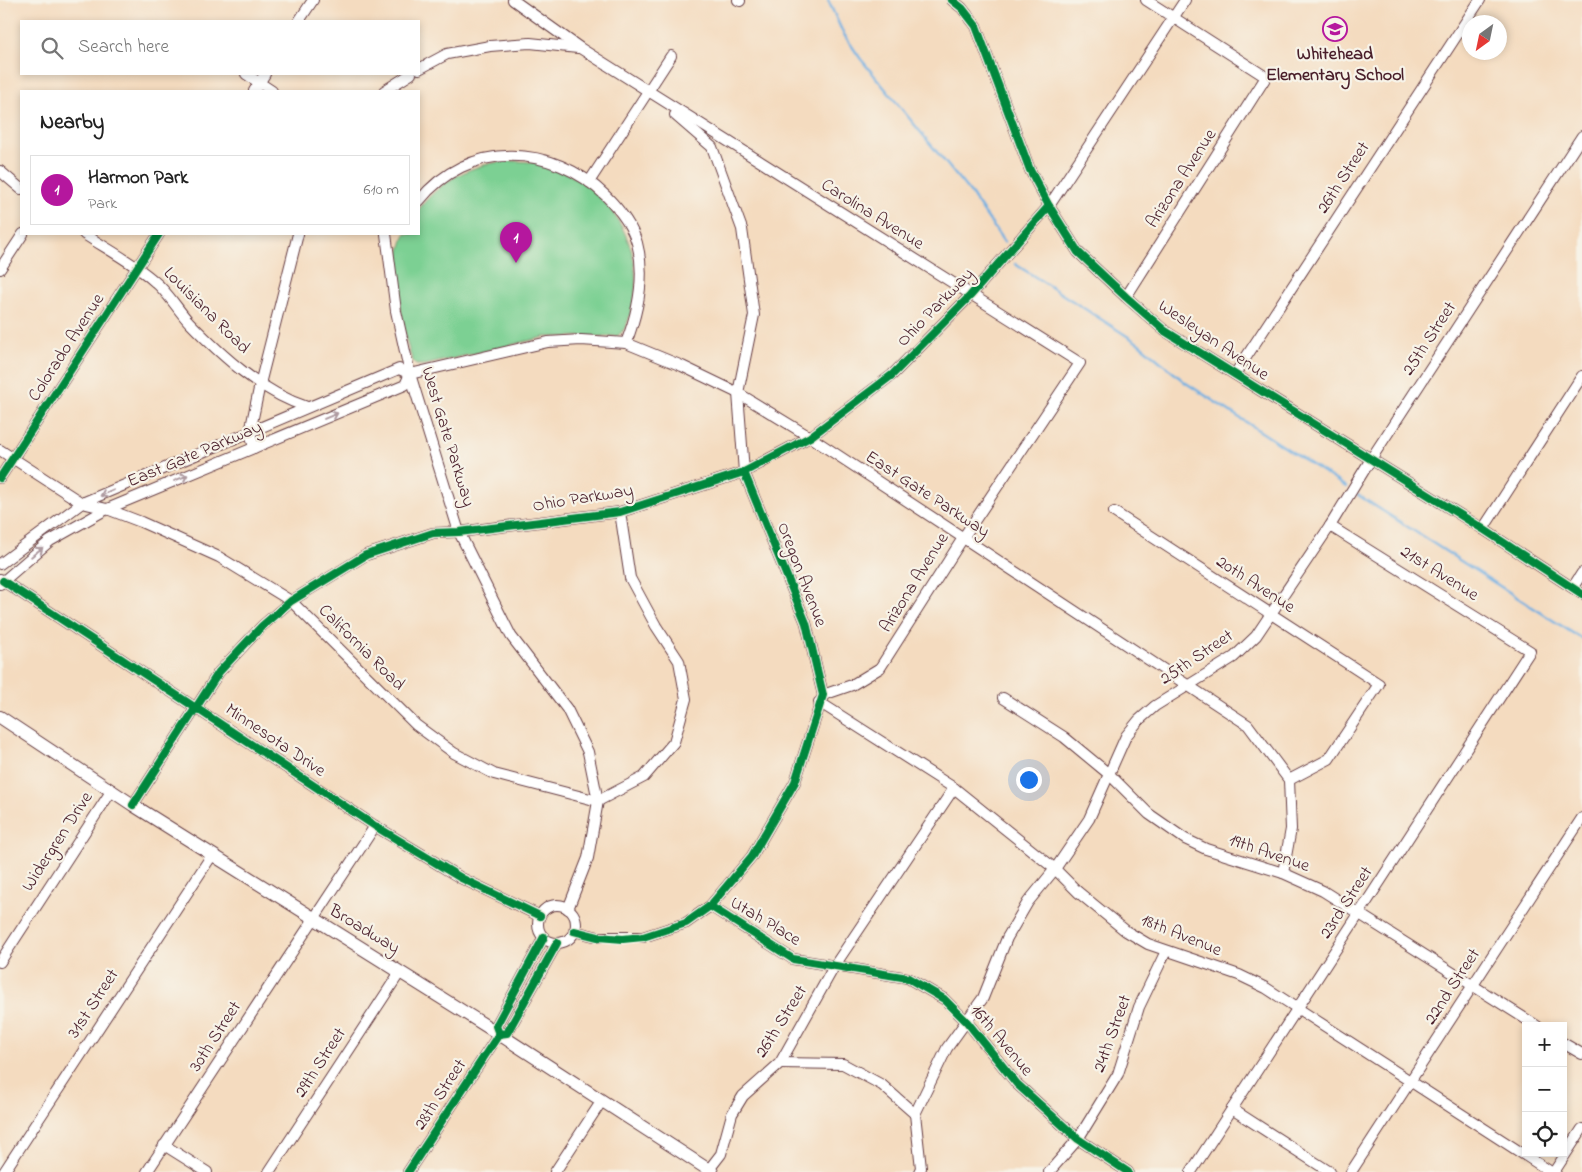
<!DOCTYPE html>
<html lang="en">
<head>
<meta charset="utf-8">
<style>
  :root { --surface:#fff; --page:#f6f6f6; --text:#222; --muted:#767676; --line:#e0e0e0; --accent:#b5179e }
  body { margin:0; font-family:"Indie Flower",sans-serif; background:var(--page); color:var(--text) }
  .controls { position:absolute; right:15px; bottom:15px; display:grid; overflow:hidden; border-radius:0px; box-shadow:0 2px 8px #0003 }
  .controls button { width:45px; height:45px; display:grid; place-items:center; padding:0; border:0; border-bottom:1px solid var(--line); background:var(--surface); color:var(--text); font:25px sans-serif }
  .compass { position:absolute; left:1462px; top:15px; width:45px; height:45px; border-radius:50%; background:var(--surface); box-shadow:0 2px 8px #0003; rotate:213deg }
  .you { position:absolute; left:1028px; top:779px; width:18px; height:18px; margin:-12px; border:4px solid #fff; border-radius:50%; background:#1a73e8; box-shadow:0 0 0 8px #1a73e833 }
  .badge { display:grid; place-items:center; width:32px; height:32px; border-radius:50%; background:var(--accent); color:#fff; font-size:16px; font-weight:700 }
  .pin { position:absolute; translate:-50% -41px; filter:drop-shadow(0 1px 2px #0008) }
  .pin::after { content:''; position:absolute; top:26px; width:18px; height:15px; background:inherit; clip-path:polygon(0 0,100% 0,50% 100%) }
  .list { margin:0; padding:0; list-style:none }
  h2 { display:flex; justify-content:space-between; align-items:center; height:65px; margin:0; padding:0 20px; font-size:21px }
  h2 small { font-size:16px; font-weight:400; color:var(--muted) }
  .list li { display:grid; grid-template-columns:32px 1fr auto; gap:15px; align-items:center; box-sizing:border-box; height:70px; margin:0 10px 10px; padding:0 10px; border:1px solid var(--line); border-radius:0px }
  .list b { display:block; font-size:19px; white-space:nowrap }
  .list p { margin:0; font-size:16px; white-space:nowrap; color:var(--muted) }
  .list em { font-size:16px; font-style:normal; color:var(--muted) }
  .icon { flex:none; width:28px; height:28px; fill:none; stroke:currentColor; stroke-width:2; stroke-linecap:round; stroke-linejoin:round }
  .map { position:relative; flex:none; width:1582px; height:1172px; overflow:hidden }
  .search { position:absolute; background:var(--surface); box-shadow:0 2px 8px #0003; left:20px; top:20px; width:400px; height:55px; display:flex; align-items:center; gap:12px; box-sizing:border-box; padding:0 18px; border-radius:0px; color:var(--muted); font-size:19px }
  .panel { position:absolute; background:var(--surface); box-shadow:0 2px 8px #0003; left:20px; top:90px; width:400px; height:145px; border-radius:0px }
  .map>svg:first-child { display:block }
  .green { fill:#7cd093; stroke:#63785f }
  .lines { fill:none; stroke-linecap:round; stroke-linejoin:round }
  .stream { stroke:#6eafe2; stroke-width:2.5 }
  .minor-casing { stroke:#643b41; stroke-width:12 }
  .major-casing { stroke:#643b41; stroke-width:14 }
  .minor { stroke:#fff; stroke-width:10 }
  .major { stroke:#fff; stroke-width:12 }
  .cycleway-casing { stroke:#f7f3e8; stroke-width:11 }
  .cycleway { stroke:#00873e; stroke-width:8 }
  .oneway { stroke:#ae9aa0 }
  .labels { text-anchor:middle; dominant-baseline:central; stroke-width:4.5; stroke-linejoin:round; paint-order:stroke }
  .poi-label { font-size:18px; font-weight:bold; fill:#4a1f2b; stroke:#f7f3e8 }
  .street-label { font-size:18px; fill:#4a1f2b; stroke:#f7f3e8 }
</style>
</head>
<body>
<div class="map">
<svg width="1582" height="1172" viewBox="0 0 1582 1172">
  <rect width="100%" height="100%" fill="#f7f3e8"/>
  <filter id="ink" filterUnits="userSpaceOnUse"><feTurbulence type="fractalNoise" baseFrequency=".02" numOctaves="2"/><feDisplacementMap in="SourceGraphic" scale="10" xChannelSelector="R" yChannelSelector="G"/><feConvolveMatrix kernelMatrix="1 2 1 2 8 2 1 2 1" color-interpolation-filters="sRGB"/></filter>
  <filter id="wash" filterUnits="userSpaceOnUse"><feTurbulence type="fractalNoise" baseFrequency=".0096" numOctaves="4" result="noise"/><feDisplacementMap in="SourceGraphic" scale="20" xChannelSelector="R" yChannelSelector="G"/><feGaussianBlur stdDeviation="1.12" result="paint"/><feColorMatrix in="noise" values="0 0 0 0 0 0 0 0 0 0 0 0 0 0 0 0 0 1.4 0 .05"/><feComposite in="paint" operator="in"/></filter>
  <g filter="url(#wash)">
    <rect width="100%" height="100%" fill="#f4dbbf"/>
    <path class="green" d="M507 161C523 161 538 162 553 167 606 187 644 242 634 299 631 311 628 330 617 336L545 337 425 365H416C405 355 397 284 397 267 398 256 401 245 405 234H419V209C441 180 472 164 507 161Z"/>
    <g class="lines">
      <g class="stream">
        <polyline points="828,0 843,33 860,58 972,195 1004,242"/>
        <polyline points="1015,264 1138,343 1186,383 1346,487"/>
        <polyline points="1358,495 1582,639"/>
      </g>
    </g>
  </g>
  <g filter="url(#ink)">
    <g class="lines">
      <defs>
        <g id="minor">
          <polyline points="513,0 580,48 1080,363 963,538 880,668 852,685 823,695"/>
          <polyline points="738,0 740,1"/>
          <polyline points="952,0 962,8 976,26 1030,170 1049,206 1078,252 1126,297 1165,331 1483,529 1582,594"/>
          <polyline points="299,21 313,0"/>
          <polyline points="419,69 447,54 490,46 530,43 578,48"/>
          <polyline points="246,74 272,91"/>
          <polyline points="254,91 265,74"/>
          <polyline points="384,91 411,74"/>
          <polyline points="0,171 21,189"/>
          <polyline points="589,182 671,56"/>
          <path d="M419 201C468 140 552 143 606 196 619 209 632 226 637 243 646 277 638 312 626 343"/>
          <path d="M84 234C107 249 134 263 154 281 168 292 177 309 189 322 222 356 261 392 307 407"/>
          <polyline points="386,234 396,311 410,374 459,532 511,636 567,709 588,752 598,801 588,858 568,909"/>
          <polyline points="0,269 23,234"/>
          <polyline points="1126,297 1266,77 1146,0"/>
          <polyline points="1235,374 1480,0"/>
          <polyline points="254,448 250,432 260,384 298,234"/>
          <polyline points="0,450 82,503 107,509 141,522 219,557 291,601 416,725 454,753 494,774 598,801 644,777 674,742 686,699 679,661 656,626 630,578 620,512"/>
          <polyline points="0,478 159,234"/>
          <polyline points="1114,512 1379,684 1329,759 1289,780"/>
          <polyline points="1483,529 1582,376"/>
          <polyline points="0,564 82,503 399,369 410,374 548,342 581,340 626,343 682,366 738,393 810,437 1248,725 1289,780 1291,829 1283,873"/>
          <polyline points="0,579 375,826 461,878 540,916"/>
          <polyline points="0,584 50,541 107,509 405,385 410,374"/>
          <polyline points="1573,587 1582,573"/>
          <polyline points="1003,698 1064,737 1110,775 1149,814 1185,839 1206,849 1283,873 1323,891 1537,1026"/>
          <polyline points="819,702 954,788 1055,869 1078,892 1126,931 1148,944 1239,975 1266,988 1551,1172"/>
          <polyline points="133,805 219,672 262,626 291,601 366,555 433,533 459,532 620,512 744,472 810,437 892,375 970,296 1049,206 1185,0"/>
          <circle cx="557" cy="924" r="19"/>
          <polyline points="710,906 793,959 908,978 944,999 967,1022 1017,1084 1078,1139 1128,1172"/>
          <polyline points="574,931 598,937 643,937 686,923 710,906 752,856 795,782 823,695 806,623 744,472 738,393 754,315 742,229 712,147 675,115"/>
          <polyline points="0,962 112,790"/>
          <polyline points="499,1034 507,1033 557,943"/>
          <polyline points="499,1034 496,1026 544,937"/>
          <polyline points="1563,1043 1582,1054"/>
          <polyline points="780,1063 843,1064 882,1085 915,1114"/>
          <polyline points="1232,1109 1330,1172"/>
          <polyline points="164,1145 207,1172"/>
          <polyline points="4,1172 212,855"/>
          <polyline points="147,1172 375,826"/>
          <polyline points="269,1172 400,972"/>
          <polyline points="408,1172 499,1034"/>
          <polyline points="555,1172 601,1102"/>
          <polyline points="707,1172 721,1154 732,1114 743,1096 780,1063 835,965 954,788"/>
          <polyline points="919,1172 921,1168 915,1114 947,1048 983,998 1007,938 1028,902 1055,869 1089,819 1126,736 1139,720 1155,706 1234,657 1256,636 1330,526 1371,459 1582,136"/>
          <polyline points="1049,1172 1078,1139 1118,1074 1139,1007 1166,951"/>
          <polyline points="1191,1172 1530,651 1330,526"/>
          <polyline points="1351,1172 1582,818"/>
          <polyline points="1554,1172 1582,1129"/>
        </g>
        <polyline id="major" points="0,717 133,805 499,1034 712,1172"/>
      </defs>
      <use href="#minor" class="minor-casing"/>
      <use href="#major" class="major-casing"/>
      <use href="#minor" class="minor"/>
      <use href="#major" class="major"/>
      <defs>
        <g id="cycleway">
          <polyline points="952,0 962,8 976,26 1030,170 1049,206 1078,252 1126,297 1165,331 1483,529 1582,594"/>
          <polyline points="0,478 159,234"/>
          <polyline points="3,581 375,826 461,878 540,916"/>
          <polyline points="133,805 219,672 262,626 291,601 366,555 433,533 459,532 620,512 744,472 810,437 892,375 970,296 1049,206"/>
          <polyline points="710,906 793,959 908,978 944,999 967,1022 1017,1084 1078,1139 1128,1172"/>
          <polyline points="574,931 598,937 623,939 643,937 686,923 710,906 752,856 795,782 823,695 806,623 744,472"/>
          <polyline points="499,1034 507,1033 557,943"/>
          <polyline points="499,1034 496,1026 544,937"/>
          <polyline points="408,1172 499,1034"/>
        </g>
      </defs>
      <use href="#cycleway" class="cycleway-casing"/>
      <use href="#cycleway" class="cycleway"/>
    </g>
    <defs><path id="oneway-shaft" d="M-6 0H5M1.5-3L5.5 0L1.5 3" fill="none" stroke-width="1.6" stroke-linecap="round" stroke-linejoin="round" transform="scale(1.25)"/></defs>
    <g class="oneway">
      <use href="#oneway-shaft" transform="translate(331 416) rotate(-23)"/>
      <use href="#oneway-shaft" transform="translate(181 478) rotate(-23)"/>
      <use href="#oneway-shaft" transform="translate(107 493) rotate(157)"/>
      <use href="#oneway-shaft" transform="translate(37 552) rotate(-39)"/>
    </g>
  </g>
  <defs>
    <symbol id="school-ring" viewBox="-11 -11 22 22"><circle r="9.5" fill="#f7f3e8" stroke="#b5179e" stroke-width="1.5"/><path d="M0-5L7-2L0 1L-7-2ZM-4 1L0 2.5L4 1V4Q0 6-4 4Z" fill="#b5179e"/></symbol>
  </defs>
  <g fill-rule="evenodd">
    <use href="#school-ring" x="1321" y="15" width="28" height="28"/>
  </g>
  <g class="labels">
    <g class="poi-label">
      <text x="1335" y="55">Whitehead<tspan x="1335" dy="21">Elementary School</tspan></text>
    </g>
    <g class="street-label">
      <text transform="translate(1344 178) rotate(-57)">26th Street</text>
      <text transform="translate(1182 179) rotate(-57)">Arizona Avenue</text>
      <text transform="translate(872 215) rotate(32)">Carolina Avenue</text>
      <text transform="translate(936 308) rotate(-46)">Ohio Parkway</text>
      <text transform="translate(206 311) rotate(45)">Louisiana Road</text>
      <text transform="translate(1430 339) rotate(-57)">25th Street</text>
      <text transform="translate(1213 341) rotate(34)">Wesleyan Avenue</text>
      <text transform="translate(67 348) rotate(-57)">Colorado Avenue</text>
      <text transform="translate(447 437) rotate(73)">West Gate Parkway</text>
      <text transform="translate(195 455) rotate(-23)">East Gate Parkway</text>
      <text transform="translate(927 495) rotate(33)">East Gate Parkway</text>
      <text transform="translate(583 499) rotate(-9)">Ohio Parkway</text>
      <text transform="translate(1439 574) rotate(32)">21st Avenue</text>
      <text transform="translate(801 575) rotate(69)">Oregon Avenue</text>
      <text transform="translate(915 583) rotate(-58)">Arizona Avenue</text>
      <text transform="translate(1255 585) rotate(33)">20th Avenue</text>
      <text transform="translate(361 648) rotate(45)">California Road</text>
      <text transform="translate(1197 658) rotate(-34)">25th Street</text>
      <text transform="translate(275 741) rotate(34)">Minnesota Drive</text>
      <text transform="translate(58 842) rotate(-57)">Widergren Drive</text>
      <text transform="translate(1269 854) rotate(19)">19th Avenue</text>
      <text transform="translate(1347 903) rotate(-57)">23rd Street</text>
      <text transform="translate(765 922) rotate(31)">Utah Place</text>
      <text transform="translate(364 930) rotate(31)">Broadway</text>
      <text transform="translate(1181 936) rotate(22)">18th Avenue</text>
      <text transform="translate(1453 987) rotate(-57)">22nd Street</text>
      <text transform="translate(94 1004) rotate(-57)">31st Street</text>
      <text transform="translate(782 1022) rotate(-58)">26th Street</text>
      <text transform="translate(1113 1034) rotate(-70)">24th Street</text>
      <text transform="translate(216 1037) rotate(-57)">30th Street</text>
      <text transform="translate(1001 1041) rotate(50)">16th Avenue</text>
      <text transform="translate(321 1063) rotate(-57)">29th Street</text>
      <text transform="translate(441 1095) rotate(-57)">28th Street</text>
    </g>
  </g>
</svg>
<div class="controls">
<button>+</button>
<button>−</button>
<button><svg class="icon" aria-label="locate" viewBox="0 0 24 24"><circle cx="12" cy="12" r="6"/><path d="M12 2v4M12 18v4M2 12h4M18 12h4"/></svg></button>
</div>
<svg class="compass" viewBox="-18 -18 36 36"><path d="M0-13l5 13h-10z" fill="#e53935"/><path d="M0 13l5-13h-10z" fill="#767676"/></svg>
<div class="you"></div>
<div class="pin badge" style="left:516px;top:263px">1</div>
<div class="search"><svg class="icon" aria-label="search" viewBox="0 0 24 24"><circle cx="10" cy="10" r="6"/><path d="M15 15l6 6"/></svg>Search here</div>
<section class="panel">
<h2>Nearby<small></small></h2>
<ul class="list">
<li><span class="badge">1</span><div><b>Harmon Park</b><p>Park</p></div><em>610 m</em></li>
</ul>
</section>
</div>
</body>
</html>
